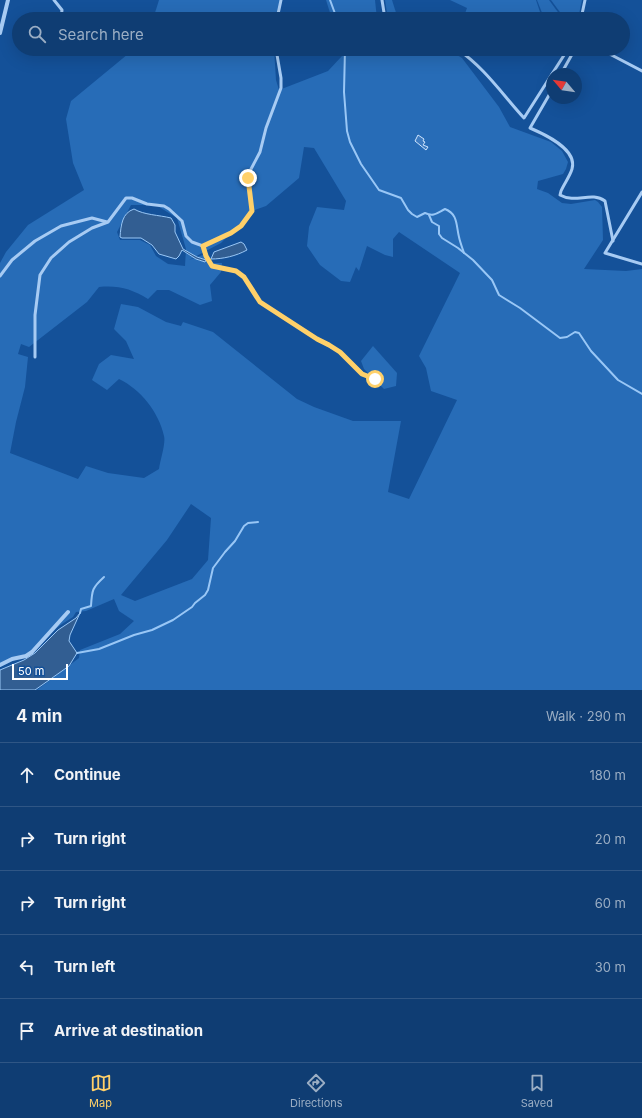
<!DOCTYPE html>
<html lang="en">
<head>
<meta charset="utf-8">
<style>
  :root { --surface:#0f3d73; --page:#1d487b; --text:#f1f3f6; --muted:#9baec4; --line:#2f5685; --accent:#ffd069 }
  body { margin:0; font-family:Inter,sans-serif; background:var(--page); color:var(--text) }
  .compass { position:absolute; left:546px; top:68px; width:36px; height:36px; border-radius:50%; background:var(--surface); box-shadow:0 4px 16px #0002; rotate:299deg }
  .scale { position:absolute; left:12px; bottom:10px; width:56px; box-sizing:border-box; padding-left:4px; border:2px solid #fff; border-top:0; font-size:11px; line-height:14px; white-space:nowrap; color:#fff; -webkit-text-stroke:3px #145199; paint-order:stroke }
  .stop { position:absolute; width:12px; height:12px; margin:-9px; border:3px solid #ffd069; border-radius:50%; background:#fff }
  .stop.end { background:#ffd069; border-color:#fff; box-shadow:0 1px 4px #0008 }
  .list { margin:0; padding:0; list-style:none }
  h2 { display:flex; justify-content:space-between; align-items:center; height:52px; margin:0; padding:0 16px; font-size:17px }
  h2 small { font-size:13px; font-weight:400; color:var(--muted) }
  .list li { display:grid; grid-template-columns:26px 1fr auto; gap:12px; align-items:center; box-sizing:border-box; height:64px; padding:0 16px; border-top:1px solid var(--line) }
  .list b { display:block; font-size:15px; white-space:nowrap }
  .list em { font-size:13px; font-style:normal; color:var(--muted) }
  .icon { flex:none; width:22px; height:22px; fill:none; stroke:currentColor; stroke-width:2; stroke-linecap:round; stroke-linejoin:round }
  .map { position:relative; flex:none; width:642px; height:690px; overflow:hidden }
  .search { position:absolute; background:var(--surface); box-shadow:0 4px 16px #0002; left:12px; right:12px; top:12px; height:44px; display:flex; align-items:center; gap:10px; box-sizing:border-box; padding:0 14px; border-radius:22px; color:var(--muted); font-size:15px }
  .sheet { height:372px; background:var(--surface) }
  nav { display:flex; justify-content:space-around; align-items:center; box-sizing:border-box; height:56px; border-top:1px solid var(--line); background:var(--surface); font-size:11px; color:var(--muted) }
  nav a { display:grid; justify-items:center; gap:2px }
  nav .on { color:var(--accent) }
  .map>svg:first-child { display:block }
  .green { fill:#276cb7; fill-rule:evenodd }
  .water { fill:#325e92; stroke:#99c7f6 }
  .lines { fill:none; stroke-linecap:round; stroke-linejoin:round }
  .stream { stroke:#99c7f6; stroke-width:2 }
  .building { fill:#3d7bc1; stroke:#cfe5fd }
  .lane { stroke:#a7cbf3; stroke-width:3 }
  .street { stroke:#a7cbf3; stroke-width:4 }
  .route { stroke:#ffd069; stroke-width:5 }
</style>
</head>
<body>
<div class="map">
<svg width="642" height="690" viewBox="0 0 642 690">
  <rect width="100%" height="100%" fill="#145199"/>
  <g class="green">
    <polygon points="159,0 282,0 278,19 153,19"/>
    <polygon points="326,0 375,0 377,19 332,19"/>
    <polygon points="385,0 392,0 398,19 388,19"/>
    <polygon points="450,0 536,0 542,18 463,19 467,8"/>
    <polygon points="537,0 549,0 563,19 544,18"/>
    <polygon points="551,0 582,0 578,19 565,19"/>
    <path d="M145 49H274L276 80 279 90 328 71 342 56 340 49H447L462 58 499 107 510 127 551 142 562 151 568 162 566 169 563 174 538 181 537 189 548 193 562 203 571 204 595 200 598 202 602 207 603 240 584 269 626 271 642 269V690H37L79 658 80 650 120 634 134 621 119 611 114 599 86 611 76 612 73 617 59 626 32 652 0 667V263L6 252 28 225 84 190 73 163 66 119 71 101 128 54ZM304 147 314 148 346 201 344 210 317 207 309 227 307 246 320 265 341 281 350 282 356 267 359 271 367 246 385 255 393 257V239L399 232 460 273 419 356 426 368 431 391 457 400 409 499 388 492 401 421H353L314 407 297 399 213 332 183 322 181 326 166 322 138 307 121 304 114 329 126 341 134 359 111 355 99 364 92 380 107 390 119 379C140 389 159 412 164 436 166 443 160 461 159 469L144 478 108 473 86 466 78 479 10 453 16 422 25 387 28 357 18 354 21 344 29 347 87 302 99 287C118 285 132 289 148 299L157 290H169L200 305 212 301 210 285 221 272 222 263H210L208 253 189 260 221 243 252 211 266 206 299 178ZM131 205H156L177 218 186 249 185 266 168 264 156 256 150 245 140 240H120L117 232ZM191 504 211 518 208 560 192 579 135 601 121 595 167 540Z"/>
    <polygon points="373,346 397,373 396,386 384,389 364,369 361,361"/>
  </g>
  <g class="water">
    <path d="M134 209C144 215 159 215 171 218L175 225V232L183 249 197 257 206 260 205 262 196 259 182 250 179 256 176 259 159 254 152 245 141 238H122L120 237C121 225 122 213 134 209Z"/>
    <path d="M241 242 244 244 247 250C236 256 223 259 211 259L214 252Z"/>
    <polygon points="80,613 70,635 69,641 77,653 69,666 35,690 0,690 0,670 24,660 35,653 58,630 76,618"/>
  </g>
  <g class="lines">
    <g class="stream">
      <polyline points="330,0 337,19"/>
      <path d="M345 49 344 92 347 131 350 142 361 164 379 190 401 198 408 210 412 214 417 217 425 213C434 217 437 213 445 209 458 214 456 225 459 237 460 242 462 247 464 253"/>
      <polyline points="429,215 432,222 439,226 439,234 442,238 458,248 473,260 492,280 499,295 520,308 560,338 567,337 575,332 579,333 591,351 618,380 642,394"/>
      <path d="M80 613 81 609 91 606C92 590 92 588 104 577"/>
      <polyline points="77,653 99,649 134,635 152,630 173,620 192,607 195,603 205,595 208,590 213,568 225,552 235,541 244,526 248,523 258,522"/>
    </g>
  </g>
  <polygon class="building" points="418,135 424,139 423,141 425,142 423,145 428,147 426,150 415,141"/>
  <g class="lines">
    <g class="lane">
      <polyline points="54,0 62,10 61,19"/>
      <polyline points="382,0 385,19"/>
      <polyline points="62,15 71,15 81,19"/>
      <polyline points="277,19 281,0"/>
      <polyline points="581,19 585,0"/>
      <path d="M457 49C484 67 502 94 524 118L552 74"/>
      <polyline points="600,49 642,71"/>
      <polyline points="465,54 468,49"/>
      <polyline points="552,74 568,49"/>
      <polyline points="561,74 575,49"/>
      <path d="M552 90 530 128C544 134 578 149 572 169 570 176 564 184 561 191L560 195C576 204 591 191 605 201L613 241"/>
      <polyline points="642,192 605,253 642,264"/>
      <polyline points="203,246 206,256 212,266 236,271 244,277 260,302 317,339 340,352 363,374 375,379"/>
      <polyline points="0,276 12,260 35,241 61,226 92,218 107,222"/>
      <polyline points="35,357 35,315 40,275 51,258 69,242 92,228 108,222 126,198 132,198 147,204 164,206 169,209 182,221 186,236 192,242 203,246 231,233 241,226 252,211 248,178 250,171 260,152 266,128 281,88 281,78 276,49"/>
    </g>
    <g class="street">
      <polyline points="0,33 8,0"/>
      <polyline points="0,665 12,659 26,656 32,652 68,612"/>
    </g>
  </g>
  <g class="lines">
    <polyline class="route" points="248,178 252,211 241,226 231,233 203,246 206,256 212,266 236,271 244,277 260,302 317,339 329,345 340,352 362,374 375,379"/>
  </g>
</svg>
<svg class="compass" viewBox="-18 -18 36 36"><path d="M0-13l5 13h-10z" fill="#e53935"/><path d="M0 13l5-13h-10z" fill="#9baec4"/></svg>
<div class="scale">50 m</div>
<div class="stop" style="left:375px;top:379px"></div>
<div class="stop end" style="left:248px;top:178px"></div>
<div class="search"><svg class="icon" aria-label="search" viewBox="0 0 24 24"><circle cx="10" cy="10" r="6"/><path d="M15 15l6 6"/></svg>Search here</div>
</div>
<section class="sheet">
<h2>4 min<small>Walk · 290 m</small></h2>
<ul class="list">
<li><svg class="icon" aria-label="ahead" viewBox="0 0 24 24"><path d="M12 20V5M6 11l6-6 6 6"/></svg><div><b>Continue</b></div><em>180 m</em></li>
<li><svg class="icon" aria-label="right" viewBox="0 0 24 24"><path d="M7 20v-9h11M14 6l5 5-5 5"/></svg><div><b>Turn right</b></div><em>20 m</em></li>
<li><svg class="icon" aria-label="right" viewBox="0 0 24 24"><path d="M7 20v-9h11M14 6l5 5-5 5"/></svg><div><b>Turn right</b></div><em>60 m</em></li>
<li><svg class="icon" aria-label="left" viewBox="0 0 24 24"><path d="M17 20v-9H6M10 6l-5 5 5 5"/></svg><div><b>Turn left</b></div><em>30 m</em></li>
<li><svg class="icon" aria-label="arrive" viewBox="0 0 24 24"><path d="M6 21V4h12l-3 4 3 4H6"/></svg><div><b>Arrive at destination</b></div></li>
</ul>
</section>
<nav>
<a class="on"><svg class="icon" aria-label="map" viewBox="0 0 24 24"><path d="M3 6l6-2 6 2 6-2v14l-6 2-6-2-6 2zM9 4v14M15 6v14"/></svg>Map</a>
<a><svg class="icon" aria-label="directions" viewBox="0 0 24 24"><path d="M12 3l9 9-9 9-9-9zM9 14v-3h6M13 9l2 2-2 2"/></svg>Directions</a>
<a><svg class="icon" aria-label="saved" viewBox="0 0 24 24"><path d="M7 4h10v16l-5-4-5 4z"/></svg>Saved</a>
</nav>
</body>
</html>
